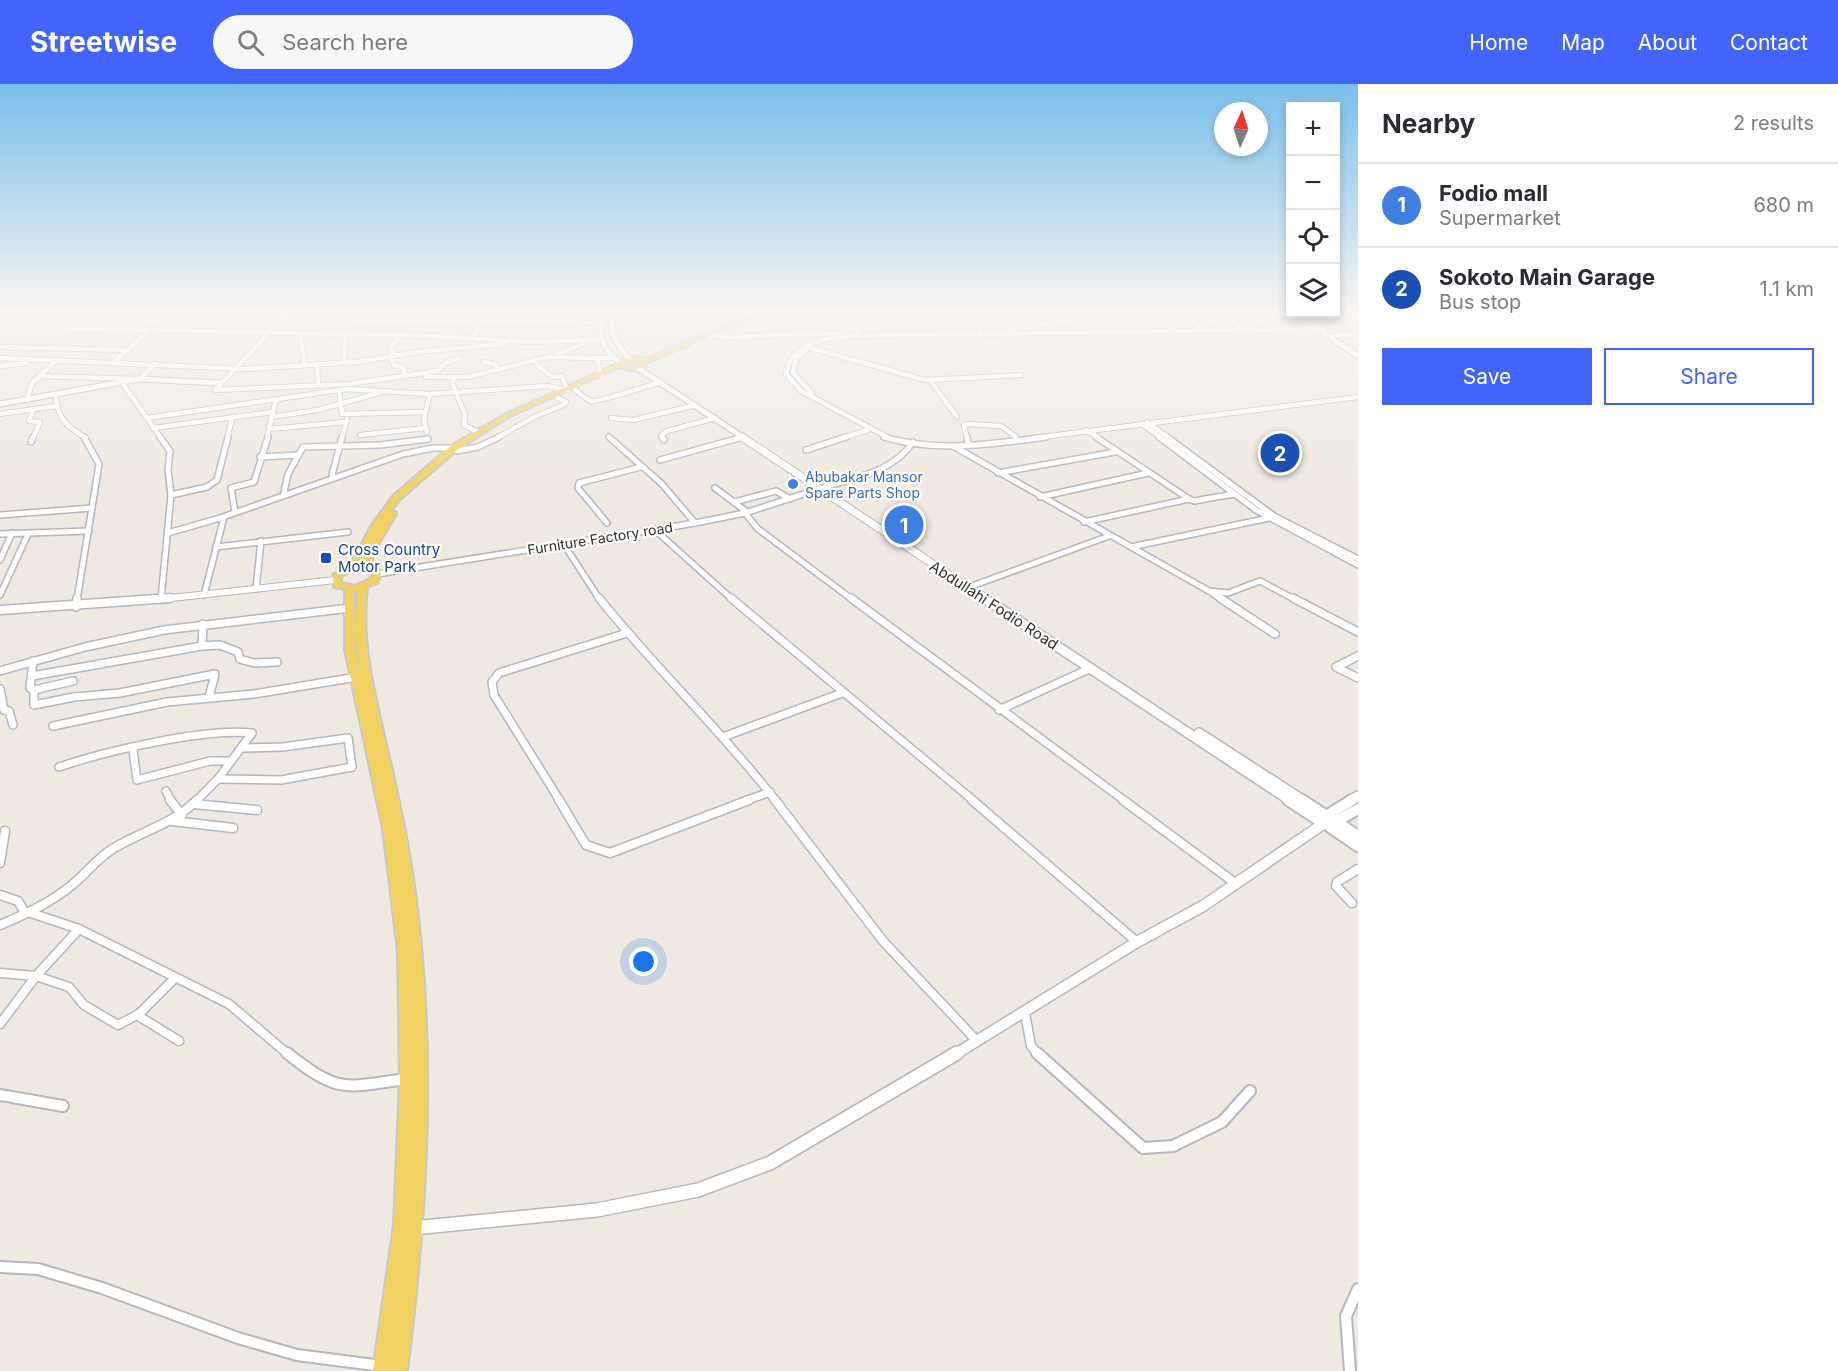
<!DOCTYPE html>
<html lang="en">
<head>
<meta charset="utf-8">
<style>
  :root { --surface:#fff; --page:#f7f7f7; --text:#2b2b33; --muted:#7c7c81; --line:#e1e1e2; --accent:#4264fb }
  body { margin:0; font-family:Inter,sans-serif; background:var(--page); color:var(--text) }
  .controls { position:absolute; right:18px; top:18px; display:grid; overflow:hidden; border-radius:0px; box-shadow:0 3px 9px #0003 }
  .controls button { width:54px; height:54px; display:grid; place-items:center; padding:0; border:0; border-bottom:2px solid var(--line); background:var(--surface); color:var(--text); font:30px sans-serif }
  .compass { position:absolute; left:1214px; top:18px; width:54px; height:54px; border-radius:50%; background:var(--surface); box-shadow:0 3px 9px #0003; rotate:3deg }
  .you { position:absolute; left:644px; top:878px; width:21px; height:21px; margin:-15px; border:4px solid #fff; border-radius:50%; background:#1a73e8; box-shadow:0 0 0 9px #1a73e833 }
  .badge { display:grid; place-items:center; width:39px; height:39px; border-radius:50%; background:var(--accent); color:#fff; font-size:20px; font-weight:700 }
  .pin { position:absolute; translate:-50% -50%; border:3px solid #fff; box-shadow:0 2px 6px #0006 }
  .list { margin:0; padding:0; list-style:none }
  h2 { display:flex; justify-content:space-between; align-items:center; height:78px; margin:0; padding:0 24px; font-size:26px }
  h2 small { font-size:20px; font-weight:400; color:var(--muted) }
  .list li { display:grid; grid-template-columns:39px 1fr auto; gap:18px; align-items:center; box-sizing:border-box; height:84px; padding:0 24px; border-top:2px solid var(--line) }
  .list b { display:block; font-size:22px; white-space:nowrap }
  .list p { margin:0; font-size:20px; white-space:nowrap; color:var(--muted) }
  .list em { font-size:20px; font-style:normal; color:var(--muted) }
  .actions { display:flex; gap:12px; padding:18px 24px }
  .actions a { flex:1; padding:14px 0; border:2px solid var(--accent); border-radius:0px; text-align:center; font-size:21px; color:var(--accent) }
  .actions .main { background:var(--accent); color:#fff }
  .icon { flex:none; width:33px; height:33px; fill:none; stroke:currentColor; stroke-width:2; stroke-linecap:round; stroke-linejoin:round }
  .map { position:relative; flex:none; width:1358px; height:1287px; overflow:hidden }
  header { display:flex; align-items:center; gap:36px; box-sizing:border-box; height:84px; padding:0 30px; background:var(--accent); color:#fff }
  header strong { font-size:28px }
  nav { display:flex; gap:33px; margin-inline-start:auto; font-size:21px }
  .search { width:420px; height:54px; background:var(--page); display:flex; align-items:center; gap:15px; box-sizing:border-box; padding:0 21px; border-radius:33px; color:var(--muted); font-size:22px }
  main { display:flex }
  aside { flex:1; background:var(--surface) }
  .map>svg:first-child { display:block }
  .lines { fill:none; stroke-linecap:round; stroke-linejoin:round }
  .minor-far4-casing { stroke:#b4b7c1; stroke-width:6 }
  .minor-far3-casing { stroke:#b4b7c1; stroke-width:8 }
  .minor-far2-casing { stroke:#b4b7c1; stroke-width:10 }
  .minor-far1-casing { stroke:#b4b7c1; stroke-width:11 }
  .minor-casing { stroke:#b4b7c1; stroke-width:14 }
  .tertiary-far4-casing { stroke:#b4b7c1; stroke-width:7 }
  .tertiary-far3-casing { stroke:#b4b7c1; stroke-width:8 }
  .tertiary-far2-casing { stroke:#b4b7c1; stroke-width:11 }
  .tertiary-far1-casing { stroke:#b4b7c1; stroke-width:13 }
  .tertiary-casing { stroke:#b4b7c1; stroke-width:16 }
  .secondary-far3-casing { stroke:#b4b7c1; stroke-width:7 }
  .secondary-far2-casing { stroke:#b4b7c1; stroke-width:9 }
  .secondary-far1-casing { stroke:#b4b7c1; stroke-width:12 }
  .secondary-casing { stroke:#b4b7c1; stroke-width:14 }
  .primary-casing { stroke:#c9c9c9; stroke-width:4 }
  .minor-far4 { stroke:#fff; stroke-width:4.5 }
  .minor-far3 { stroke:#fff; stroke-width:5 }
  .minor-far2 { stroke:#fff; stroke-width:7 }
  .minor-far1 { stroke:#fff; stroke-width:8 }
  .minor { stroke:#fff; stroke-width:10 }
  .tertiary-far4 { stroke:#fff; stroke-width:5 }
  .tertiary-far3 { stroke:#fff; stroke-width:6 }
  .tertiary-far2 { stroke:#fff; stroke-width:8 }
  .tertiary-far1 { stroke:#fff; stroke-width:10 }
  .tertiary { stroke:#fff; stroke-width:13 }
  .secondary-far3 { stroke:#fff; stroke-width:5 }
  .secondary-far2 { stroke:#fff; stroke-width:7 }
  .secondary-far1 { stroke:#fff; stroke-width:9 }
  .secondary { stroke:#fff; stroke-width:10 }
  .primary { fill:#f2d163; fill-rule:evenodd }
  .shop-dot { fill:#3f7fe0; stroke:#fff; stroke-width:2 }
  .transit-dot { fill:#1a4fb4; stroke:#fff; stroke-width:2 }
  .labels { text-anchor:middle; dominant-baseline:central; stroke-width:4.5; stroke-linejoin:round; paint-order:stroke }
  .far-shop-label { font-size:14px; fill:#366cbe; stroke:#fff; text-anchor:start }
  .far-street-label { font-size:14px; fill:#2e2e2e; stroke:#fff }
  .transit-label { font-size:15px; fill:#164399; stroke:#fff; text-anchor:start }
  .street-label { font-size:15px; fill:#2e2e2e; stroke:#fff }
</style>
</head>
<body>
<header>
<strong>Streetwise</strong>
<div class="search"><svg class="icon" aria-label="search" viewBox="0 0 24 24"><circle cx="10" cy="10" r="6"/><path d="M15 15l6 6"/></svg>Search here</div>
<nav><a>Home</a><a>Map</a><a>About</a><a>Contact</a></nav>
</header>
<main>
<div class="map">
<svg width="1358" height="1287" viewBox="0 0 1358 1287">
  <rect width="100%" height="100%" fill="#efe9e1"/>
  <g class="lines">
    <defs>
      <g id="minor-far4">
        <polyline points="292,225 215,306 349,300 437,287 447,278 460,274"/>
        <polyline points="844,225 858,248 856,251"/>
        <polyline points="965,225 978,241 981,252"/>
        <polyline points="991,225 1017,251"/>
        <polyline points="1179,225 1203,247"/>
        <polyline points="1198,225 1223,247"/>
        <polyline points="1220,225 1244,247"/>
        <polyline points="1345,225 1358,226"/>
        <polyline points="1151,227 1175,247"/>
        <polyline points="0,232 31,226 285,232"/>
        <polyline points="1252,232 1269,245"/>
        <polyline points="1347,235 1358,234"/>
        <polyline points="281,236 601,239"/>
        <polyline points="1035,241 1153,228"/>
        <polyline points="0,243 432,252 530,258 600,256"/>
        <polyline points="300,251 305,281"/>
        <polyline points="706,251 730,253 841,249"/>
        <polyline points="1334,251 1358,251"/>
        <polyline points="473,254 487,225"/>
        <polyline points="0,263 127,266"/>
        <polyline points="810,264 925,296 1021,291"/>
        <polyline points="806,266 796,275 793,289 812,309"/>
        <polyline points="396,272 390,264 400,252"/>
        <polyline points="554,272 583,260"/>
        <polyline points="390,273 395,282 403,283 405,290"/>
        <polyline points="0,274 244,285 356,278 425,267 507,260"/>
        <polyline points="597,274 612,274"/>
        <polyline points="535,276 538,282 552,293 562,292 567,306"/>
        <polyline points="114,278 149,247"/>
        <polyline points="484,278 495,280 498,285"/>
        <polyline points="344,279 345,251"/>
        <polyline points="317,280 318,301"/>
        <polyline points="0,282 27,279"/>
        <polyline points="39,292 139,295 155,280"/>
        <polyline points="426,293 468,293 548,273 597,274 601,291"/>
        <polyline points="455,294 452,299 465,330 464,341 477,348"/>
        <polyline points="930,296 957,333"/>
        <polyline points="123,300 161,354"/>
        <polyline points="339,306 342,330 425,328"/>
        <path d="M575 306C580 309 585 315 591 317 597 319 650 301 661 298"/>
        <path d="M56 312C56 334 69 344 86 354"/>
        <polyline points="27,316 32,299 56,277"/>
        <polyline points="0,330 56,322"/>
        <polyline points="271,333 318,326 382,308"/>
        <polyline points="147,334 346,305 430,310 547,302 567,306"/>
        <polyline points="611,334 633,336 696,321"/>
        <polyline points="1147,338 1169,354"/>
        <polyline points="1142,340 1161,354"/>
        <polyline points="153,344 273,328"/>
        <polyline points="270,345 345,338"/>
        <polyline points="1086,346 1099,354"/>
        <polyline points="427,348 424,335 430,310"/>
        <polyline points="360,351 426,344"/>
        <polyline points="33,354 40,338 29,337 33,326"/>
        <polyline points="227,354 233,332"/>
        <polyline points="267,354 276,315"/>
        <polyline points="342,354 347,335"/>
        <polyline points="497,354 534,333 565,320 566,318 558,314"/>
        <polyline points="663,354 661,352 667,347 715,334"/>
        <polyline points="738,354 743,353"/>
        <polyline points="842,354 868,346"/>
        <path d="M889 354 801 307 786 290C792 259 821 255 848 252L1324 245"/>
        <polyline points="967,354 964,341 969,340 1001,342 1016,353"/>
        <polyline points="1034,354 1358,313"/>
      </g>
      <g id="minor-far3">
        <polyline points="160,353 170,367 168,386 171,411 161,515"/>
        <polyline points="609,353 662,400 695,439"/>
        <polyline points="662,353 664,356"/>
        <path d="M884 353C936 369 993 360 1046 353"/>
        <polyline points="967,353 968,358"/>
        <polyline points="1096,353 1189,415 1194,417 1234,410"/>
        <polyline points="1159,353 1256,426 1358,481"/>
        <polyline points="1167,353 1274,432 1358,475"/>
        <polyline points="31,358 33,353"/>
        <polyline points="953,362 1209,507 1228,509 1260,497 1296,516"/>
        <polyline points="806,366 846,353"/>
        <polyline points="457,367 478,363 499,353"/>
        <polyline points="260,373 298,371"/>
        <polyline points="660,376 743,353"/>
        <polyline points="998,389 1115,368"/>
        <polyline points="332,391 342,353"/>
        <path d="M825 403C857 393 893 388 913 358"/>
        <polyline points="715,404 747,428"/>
        <polyline points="284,408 288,390 303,363 380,361 428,355"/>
        <polyline points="171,411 207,403 217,396 228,353"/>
        <polyline points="1040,413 1148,389"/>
        <polyline points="734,418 776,407 790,415"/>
        <polyline points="235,428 231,404 254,398 268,353"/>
        <polyline points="745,429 758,445 853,516"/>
        <polyline points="0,431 92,424"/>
        <polyline points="1084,438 1189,415"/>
        <polyline points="607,439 578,404 579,399 641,383"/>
        <polyline points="655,446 733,516"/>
        <polyline points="168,449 220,434 403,370 433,364 454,364"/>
        <polyline points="0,450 89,447"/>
        <polyline points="563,459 600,516"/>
        <polyline points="216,463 348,448"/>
        <polyline points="1131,463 1269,434"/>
        <polyline points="0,476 12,449"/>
        <polyline points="377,490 695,439 745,429 819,405"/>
        <polyline points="972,502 1109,452"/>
        <polyline points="256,505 261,457"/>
        <polyline points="1212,509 1222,516"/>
        <polyline points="0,511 28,450"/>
        <polyline points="204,511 224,433"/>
        <polyline points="77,516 99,380 84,353"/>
      </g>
      <g id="minor-far2">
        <path d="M599 514C655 584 721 646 776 717"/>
        <polyline points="731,514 974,717"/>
        <polyline points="851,514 1125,717"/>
        <polyline points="1220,514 1275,550"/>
        <polyline points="1293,514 1358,548"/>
        <polyline points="76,523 77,514"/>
        <polyline points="202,562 203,540"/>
        <polyline points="1358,572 1336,583 1358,594"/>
        <polyline points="33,577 30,604 34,606 34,621 74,613 120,609 215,590 209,613"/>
        <polyline points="0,587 85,563 164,546 350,524"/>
        <polyline points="32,592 202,562 220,561 238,568 240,575 254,579 277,578"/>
        <polyline points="0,605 4,626 9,627 13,641"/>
        <polyline points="34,606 73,597"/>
        <polyline points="999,626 1091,584"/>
        <polyline points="53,642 167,618 254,610 357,593"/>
        <polyline points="723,653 842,609"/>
        <polyline points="133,666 137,696 210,677 229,677"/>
        <path d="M59 683C106 667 204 644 252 649L218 695 196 717"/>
        <polyline points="218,695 281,696 352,683 348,654 283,663 243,664"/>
        <polyline points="166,707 171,717"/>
        <polyline points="560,717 494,611 492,598 499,589 627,549"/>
        <polyline points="745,717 770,708"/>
      </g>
      <g id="minor-far1">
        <polyline points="170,716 182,731"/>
        <polyline points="559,716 586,761 610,769 749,716"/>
        <polyline points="775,716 883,857 976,956"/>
        <polyline points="972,716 1137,858"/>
        <polyline points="1123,716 1235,799"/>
        <polyline points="194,720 257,726"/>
        <polyline points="172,737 233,744"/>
        <polyline points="0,779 5,747"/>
        <polyline points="0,811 18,817 25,829"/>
        <polyline points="1352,819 1336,802 1337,798 1358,785"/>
        <polyline points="31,829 79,845 229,920 289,971"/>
        <path d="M0 841C26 830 50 819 72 801 87 789 97 774 114 764 142 747 173 740 197 716"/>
        <polyline points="0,889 36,892 69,903 84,921 118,941 139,930 174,895"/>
        <polyline points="1025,929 1031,962 1039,971"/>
        <polyline points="137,931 179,957"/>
        <polyline points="0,940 36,892 79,845"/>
      </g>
      <g id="minor">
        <path d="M287 969C340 1011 344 1003 407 995"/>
        <polyline points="1037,969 1143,1064 1173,1062 1222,1038 1250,1007"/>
        <polyline points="0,1011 63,1022"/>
        <polyline points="0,1183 38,1185 102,1204 238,1254 297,1271 382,1282"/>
        <polyline points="1350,1287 1346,1232 1358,1205"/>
      </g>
      <polyline id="tertiary-far4" points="0,320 139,295 220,299"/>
      <polyline id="tertiary-far3" points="153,516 335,496"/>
      <polyline id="tertiary-far2" points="0,526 170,514"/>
      <polyline id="tertiary-far1" points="954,971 1137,858 1203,822 1323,740"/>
      <polyline id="tertiary" points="413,1144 597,1126 698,1106 770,1079 957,969"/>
      <g id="secondary-far3">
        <path d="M604 225C599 247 599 266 620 278"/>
        <path d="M614 225C608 250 614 255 629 275"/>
        <polyline points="1296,230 1358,272"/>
        <polyline points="638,284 744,354"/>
      </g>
      <polyline id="secondary-far2" points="742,353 987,516"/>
      <g id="secondary-far1">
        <polyline points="984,514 1291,717"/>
        <polyline points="1199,649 1304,717"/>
        <polyline points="1349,717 1358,712"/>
      </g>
      <g id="secondary">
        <polyline points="1288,716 1320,737"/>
        <polyline points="1302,716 1325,731"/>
        <polygon points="1323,731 1336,735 1337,742 1323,740 1319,734"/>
        <polyline points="1328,731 1352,716"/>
        <polyline points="1337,737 1358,725"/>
        <polyline points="1338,739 1358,752"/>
        <polyline points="1330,743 1358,762"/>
      </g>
      <path id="primary" d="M765 225H773L646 279V282L630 287 620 283 508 333 457 366 399 416 390 428H395L396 430 375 466 370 482 376 483 381 490 377 499 367 503C360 562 376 616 389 673 400 720 410 768 416 816 436 973 427 1130 407 1287H373L394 1141 400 995 398 867 383 745 345 566V505L334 503 333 491 350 481 372 441 393 412 451 362 504 331 617 280 620 276 634 273 645 275ZM634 277 639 278 640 280 630 283 624 280V278ZM387 432 367 466 361 481H358ZM354 486 370 487 373 490 370 495 355 502 341 499V492ZM354 507H358L355 546 360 590 355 566Z"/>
    </defs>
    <use href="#minor-far4" class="minor-far4-casing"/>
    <use href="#minor-far3" class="minor-far3-casing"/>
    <use href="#minor-far2" class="minor-far2-casing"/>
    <use href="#minor-far1" class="minor-far1-casing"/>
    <use href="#minor" class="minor-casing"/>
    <use href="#tertiary-far4" class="tertiary-far4-casing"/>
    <use href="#tertiary-far3" class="tertiary-far3-casing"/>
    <use href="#tertiary-far2" class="tertiary-far2-casing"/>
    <use href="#tertiary-far1" class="tertiary-far1-casing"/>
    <use href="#tertiary" class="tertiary-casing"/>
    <use href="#secondary-far3" class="secondary-far3-casing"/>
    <use href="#secondary-far2" class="secondary-far2-casing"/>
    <use href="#secondary-far1" class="secondary-far1-casing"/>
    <use href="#secondary" class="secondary-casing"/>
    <use href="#primary" class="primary-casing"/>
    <use href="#minor-far4" class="minor-far4"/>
    <use href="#minor-far3" class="minor-far3"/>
    <use href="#minor-far2" class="minor-far2"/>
    <use href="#minor-far1" class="minor-far1"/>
    <use href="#minor" class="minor"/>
    <use href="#tertiary-far4" class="tertiary-far4"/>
    <use href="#tertiary-far3" class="tertiary-far3"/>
    <use href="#tertiary-far2" class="tertiary-far2"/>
    <use href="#tertiary-far1" class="tertiary-far1"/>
    <use href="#tertiary" class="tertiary"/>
    <use href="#secondary-far3" class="secondary-far3"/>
    <use href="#secondary-far2" class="secondary-far2"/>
    <use href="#secondary-far1" class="secondary-far1"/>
    <use href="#secondary" class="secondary"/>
    <use href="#primary" class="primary"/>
  </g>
  <linearGradient id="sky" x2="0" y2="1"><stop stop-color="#7abfeb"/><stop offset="0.56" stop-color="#f8f5f2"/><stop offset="1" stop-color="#f8f5f2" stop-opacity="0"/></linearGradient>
  <rect width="1358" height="405" fill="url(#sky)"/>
  <circle class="shop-dot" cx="793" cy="400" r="6"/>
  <rect class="transit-dot" x="320" y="468" width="12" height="12" rx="3"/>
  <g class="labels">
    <g class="far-shop-label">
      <text x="805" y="392">Abubakar Mansor<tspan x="805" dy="16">Spare Parts Shop</tspan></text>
    </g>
    <g class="far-street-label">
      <text transform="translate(600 454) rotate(-9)">Furniture Factory road</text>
    </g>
    <g class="transit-label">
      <text x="338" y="465">Cross Country<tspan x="338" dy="17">Motor Park</tspan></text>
    </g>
    <g class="street-label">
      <text transform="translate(994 521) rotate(33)">Abdullahi Fodio Road</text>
    </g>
  </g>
</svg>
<div class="controls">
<button>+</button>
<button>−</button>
<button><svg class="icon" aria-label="locate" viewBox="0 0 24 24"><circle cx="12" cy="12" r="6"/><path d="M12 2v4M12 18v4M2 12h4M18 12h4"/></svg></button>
<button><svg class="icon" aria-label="layers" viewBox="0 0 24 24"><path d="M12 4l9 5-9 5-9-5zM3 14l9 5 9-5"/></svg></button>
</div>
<svg class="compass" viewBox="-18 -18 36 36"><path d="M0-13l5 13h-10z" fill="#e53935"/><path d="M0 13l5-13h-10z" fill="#7c7c81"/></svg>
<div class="you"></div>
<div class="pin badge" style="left:904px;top:441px;background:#3f7fe0">1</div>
<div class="pin badge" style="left:1280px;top:369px;background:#1a4fb4">2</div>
</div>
<aside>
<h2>Nearby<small>2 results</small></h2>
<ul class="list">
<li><span class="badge" style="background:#3f7fe0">1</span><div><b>Fodio mall</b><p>Supermarket</p></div><em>680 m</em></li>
<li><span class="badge" style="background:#1a4fb4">2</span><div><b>Sokoto Main Garage</b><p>Bus stop</p></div><em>1.1 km</em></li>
</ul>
<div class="actions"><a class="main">Save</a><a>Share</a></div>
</aside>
</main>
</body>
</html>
